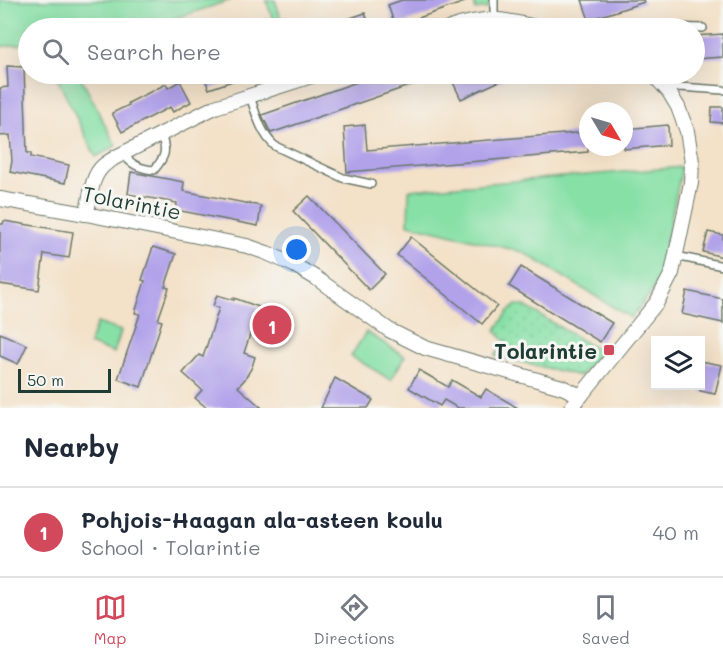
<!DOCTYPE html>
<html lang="en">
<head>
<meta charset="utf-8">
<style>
  :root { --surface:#fff; --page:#f6f6f7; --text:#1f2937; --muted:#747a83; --line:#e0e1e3; --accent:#d1495b }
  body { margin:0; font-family:Mali,sans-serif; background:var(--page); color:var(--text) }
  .controls { position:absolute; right:18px; bottom:18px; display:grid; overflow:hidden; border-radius:0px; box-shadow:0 6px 24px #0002 }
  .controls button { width:54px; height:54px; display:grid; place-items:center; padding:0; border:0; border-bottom:2px solid var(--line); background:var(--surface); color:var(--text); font:30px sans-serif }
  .compass { position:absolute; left:579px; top:102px; width:54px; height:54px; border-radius:50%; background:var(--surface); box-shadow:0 6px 24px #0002; rotate:128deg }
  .scale { position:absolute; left:18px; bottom:15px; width:93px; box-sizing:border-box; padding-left:6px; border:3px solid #1f3d34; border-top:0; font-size:16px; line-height:21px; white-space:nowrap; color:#1f3d34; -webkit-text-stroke:4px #f6f6f2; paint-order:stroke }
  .you { position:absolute; left:297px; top:250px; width:21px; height:21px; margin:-15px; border:4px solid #fff; border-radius:50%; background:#1a73e8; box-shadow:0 0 0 9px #1a73e833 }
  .badge { display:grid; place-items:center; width:39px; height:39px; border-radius:50%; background:var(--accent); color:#fff; font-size:20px; font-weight:700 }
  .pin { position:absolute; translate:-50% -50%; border:3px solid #fff; box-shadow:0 2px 6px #0006 }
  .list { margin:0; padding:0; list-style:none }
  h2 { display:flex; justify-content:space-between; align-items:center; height:78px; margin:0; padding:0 24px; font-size:26px }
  h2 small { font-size:20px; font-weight:400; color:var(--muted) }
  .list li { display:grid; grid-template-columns:39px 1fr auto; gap:18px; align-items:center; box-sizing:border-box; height:90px; padding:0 24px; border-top:2px solid var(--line) }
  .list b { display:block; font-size:22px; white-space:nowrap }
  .list p { margin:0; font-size:20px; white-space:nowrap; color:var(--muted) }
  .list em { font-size:20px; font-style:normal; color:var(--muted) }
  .icon { flex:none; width:33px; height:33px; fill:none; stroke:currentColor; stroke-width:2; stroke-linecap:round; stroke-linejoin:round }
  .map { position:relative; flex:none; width:723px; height:408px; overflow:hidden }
  .search { position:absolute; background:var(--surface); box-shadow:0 6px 24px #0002; left:18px; right:18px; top:18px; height:66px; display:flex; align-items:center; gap:15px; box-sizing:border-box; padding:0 21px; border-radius:33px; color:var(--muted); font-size:22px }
  .sheet { height:168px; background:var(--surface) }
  nav { display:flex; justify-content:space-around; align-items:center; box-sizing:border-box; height:84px; border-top:2px solid var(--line); background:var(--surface); font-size:16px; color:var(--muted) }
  nav a { display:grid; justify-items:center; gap:3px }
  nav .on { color:var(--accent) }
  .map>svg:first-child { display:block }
  .grass { fill:url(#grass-dots); stroke:#538e6d; stroke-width:1.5 }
  .park { fill:#87e0a6; stroke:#538e6d; stroke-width:1.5 }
  .building { fill:#b1a2ea }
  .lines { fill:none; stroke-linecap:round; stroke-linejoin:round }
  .lane-casing { stroke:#697668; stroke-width:10 }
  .street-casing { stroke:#697668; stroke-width:16 }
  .lane { stroke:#fff; stroke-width:7 }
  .street { stroke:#fff; stroke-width:14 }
  .poi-dot { fill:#d1495b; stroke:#f6f6f2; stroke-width:2 }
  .labels { text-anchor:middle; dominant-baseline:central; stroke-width:6; stroke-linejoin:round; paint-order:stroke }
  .street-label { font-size:21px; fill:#1f3d34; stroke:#f6f6f2 }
  .poi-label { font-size:21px; font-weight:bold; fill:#1f3d34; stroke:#f6f6f2; text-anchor:end }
</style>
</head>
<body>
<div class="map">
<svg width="723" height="408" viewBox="0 0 723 408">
  <defs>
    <pattern id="grass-dots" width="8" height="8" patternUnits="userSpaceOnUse" patternTransform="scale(1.5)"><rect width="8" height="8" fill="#87e0a6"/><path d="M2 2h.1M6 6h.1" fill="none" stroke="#74c190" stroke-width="1.8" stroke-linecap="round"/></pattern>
  </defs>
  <rect width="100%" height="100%" fill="#f6f6f2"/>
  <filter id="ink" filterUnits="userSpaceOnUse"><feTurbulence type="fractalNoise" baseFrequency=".0167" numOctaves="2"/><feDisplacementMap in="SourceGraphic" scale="12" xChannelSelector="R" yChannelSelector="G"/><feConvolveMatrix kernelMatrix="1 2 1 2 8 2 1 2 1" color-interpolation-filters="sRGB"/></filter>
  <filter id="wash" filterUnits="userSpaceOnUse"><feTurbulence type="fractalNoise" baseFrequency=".008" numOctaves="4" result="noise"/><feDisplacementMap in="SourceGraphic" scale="24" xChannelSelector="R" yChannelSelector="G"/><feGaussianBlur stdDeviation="1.35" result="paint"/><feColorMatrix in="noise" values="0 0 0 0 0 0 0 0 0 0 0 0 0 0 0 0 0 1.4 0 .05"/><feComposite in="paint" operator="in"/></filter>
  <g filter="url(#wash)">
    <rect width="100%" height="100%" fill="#f3e1c8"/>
    <polygon class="grass" points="516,305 525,306 596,349 599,355 580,376 495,356 506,342 495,331 508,312"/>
    <g class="park">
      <polygon points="0,0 231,0 170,20 118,28 28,28 28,43 0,47"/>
      <polygon points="266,0 275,0 284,28 276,28"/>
      <polygon points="475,0 490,0 490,8 475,10"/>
      <polygon points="55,74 79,74 116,146 96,157"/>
      <polygon points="682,167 658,281 651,293 631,318 523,252 408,224 409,190"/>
      <polygon points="97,323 121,331 114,353 89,344"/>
      <polygon points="366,332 405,356 391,380 351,356"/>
    </g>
    <g id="blocks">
      <g class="building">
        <polygon points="402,0 465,0 465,2 395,26 388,5"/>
        <polygon points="582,0 643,0 644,2 589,20"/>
        <polygon points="365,13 371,28 325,28 324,27"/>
        <polygon points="723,34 723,57 694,59 694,36"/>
        <polygon points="7,66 24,67 27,153 31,153 31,157 69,165 65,183 10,172 12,161 10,135 0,136 0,88 8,87"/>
        <polygon points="203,74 250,74 250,75 209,89"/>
        <polygon points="380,74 441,74 441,75 271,133 262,115"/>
        <polygon points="449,74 515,74 461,99"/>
        <polygon points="180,81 191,102 173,112 170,107 122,132 112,113 129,105 128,103 166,84 168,88"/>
        <polygon points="712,107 723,107 723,123 711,122"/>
        <polygon points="365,125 367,150 588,132 588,152 347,172 344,127"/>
        <polygon points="668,125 669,145 624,149 624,129"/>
        <polygon points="131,172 184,182 183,191 261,206 258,226 176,210 177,203 128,194"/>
        <polygon points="309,196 385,274 369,290 293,211"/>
        <polygon points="4,221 73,232 69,258 44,254 39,290 0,284 0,224 3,224"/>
        <polygon points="708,232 723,235 723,257 703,252"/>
        <polygon points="411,237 497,306 482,324 397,255"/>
        <polygon points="153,247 176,254 165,287 169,288 158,320 162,321 141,387 118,379 140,314 135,313 145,281 142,280"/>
        <polygon points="521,267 612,323 600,342 509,286"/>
        <polygon points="687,291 723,299 723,323 682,314"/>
        <polygon points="217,295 234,300 234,298 259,307 244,353 255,357 252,367 245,379 238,387 262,408 207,408 195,398 202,390 183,373 199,355 203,357 219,308 213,306"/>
        <polygon points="0,333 27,345 18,364 0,356"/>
        <polygon points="700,361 722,365 715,394 700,391"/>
        <polygon points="419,370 448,387 452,380 481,397 486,389 518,408 458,408 444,400 440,406 409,388"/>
        <polygon points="335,378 373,400 368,408 321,408"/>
      </g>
    </g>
  </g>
  <g filter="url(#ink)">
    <use href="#blocks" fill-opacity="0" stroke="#697668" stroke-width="1.5"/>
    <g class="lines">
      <defs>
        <g id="lane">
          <polyline points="494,19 494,0"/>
          <polyline points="663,28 664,27 703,28"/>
          <polyline points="669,92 674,88 679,87 723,90"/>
          <path d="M250 96C256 114 261 134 275 146L343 178 371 184"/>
          <path d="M123 153C130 165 141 169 154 170 166 156 167 151 161 134"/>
          <polyline points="676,256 723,266"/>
        </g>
        <g id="street">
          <path d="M450 28C488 15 502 19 540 28"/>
          <polyline points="0,199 86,214 247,246 267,253 294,265 316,278 389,330 425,348 562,387 581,396"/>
          <path d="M86 214C91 199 90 178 103 166 107 162 112 160 116 157L215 107 318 74"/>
          <polyline points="571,408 657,302 672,273 691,183 692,162 687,131 678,107 669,92 653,74"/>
        </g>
      </defs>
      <use href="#lane" class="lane-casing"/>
      <use href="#street" class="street-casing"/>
      <use href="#lane" class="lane"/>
      <use href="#street" class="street"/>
    </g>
  </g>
  <rect class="poi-dot" x="603" y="344" width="12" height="12" rx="3"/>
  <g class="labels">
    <g class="street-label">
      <text transform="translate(132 202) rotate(11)">Tolarintie</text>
    </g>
    <g class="poi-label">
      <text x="597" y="350">Tolarintie</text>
    </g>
  </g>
</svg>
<div class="controls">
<button><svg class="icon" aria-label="layers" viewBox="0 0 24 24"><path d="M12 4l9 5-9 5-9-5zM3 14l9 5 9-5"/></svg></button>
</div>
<svg class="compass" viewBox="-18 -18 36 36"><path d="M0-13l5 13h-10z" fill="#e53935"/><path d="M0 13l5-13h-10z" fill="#747a83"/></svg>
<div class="scale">50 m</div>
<div class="you"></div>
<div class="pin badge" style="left:272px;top:325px">1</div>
<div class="search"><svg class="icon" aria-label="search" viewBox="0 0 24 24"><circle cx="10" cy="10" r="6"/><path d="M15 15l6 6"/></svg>Search here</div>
</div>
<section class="sheet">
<h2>Nearby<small></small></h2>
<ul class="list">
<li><span class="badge">1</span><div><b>Pohjois-Haagan ala-asteen koulu</b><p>School · Tolarintie</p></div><em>40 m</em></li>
</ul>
</section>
<nav>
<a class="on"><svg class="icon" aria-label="map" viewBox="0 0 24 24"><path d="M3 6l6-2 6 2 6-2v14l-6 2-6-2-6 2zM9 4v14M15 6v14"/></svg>Map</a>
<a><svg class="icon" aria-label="directions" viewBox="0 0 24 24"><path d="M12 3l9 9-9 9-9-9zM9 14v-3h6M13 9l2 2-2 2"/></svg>Directions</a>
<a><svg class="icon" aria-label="saved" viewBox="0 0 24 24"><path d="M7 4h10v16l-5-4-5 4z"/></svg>Saved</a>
</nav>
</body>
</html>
